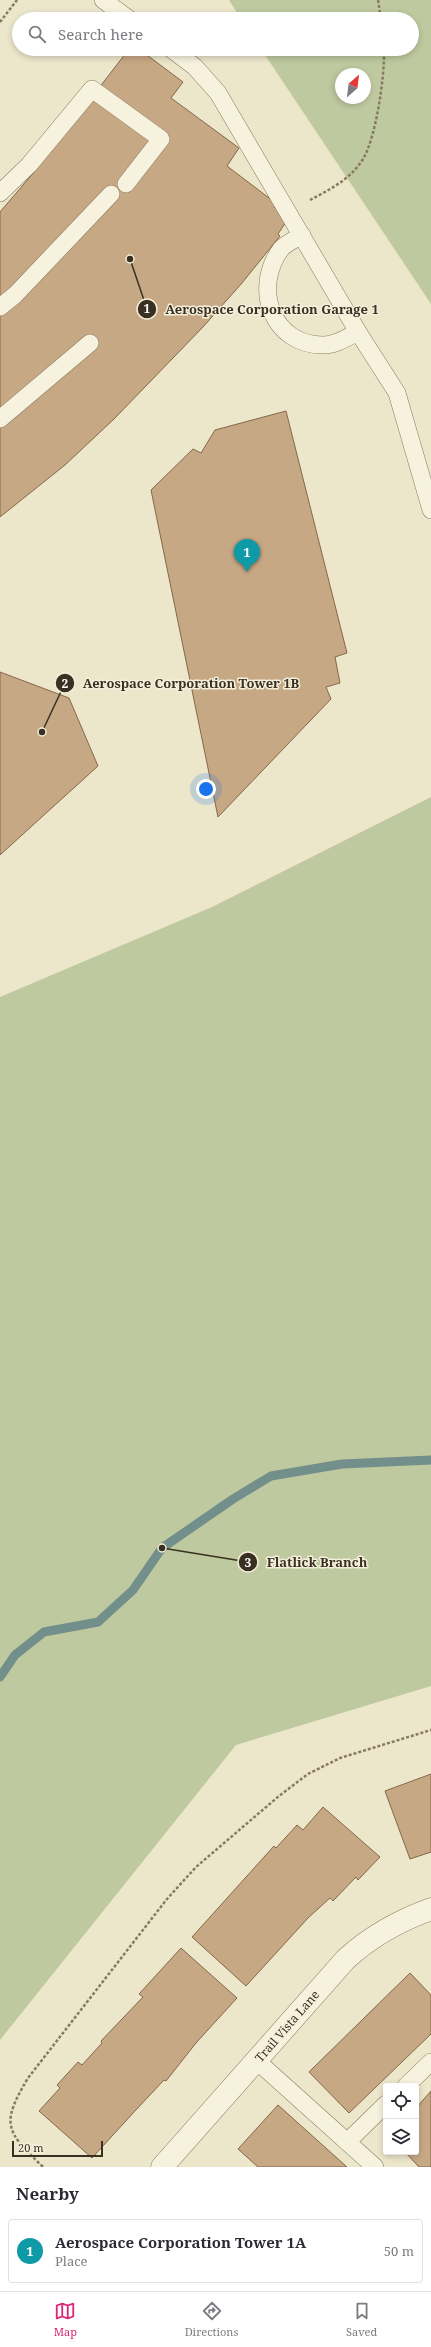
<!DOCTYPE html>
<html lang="en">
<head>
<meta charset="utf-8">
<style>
  :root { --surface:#fff; --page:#f2f2f3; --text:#2b2b33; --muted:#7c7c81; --line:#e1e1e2; --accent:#db2777 }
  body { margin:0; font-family:"Noto Serif",serif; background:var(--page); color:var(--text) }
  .controls { position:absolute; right:12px; bottom:12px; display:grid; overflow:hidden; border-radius:4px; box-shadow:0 2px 6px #0003 }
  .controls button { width:36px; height:36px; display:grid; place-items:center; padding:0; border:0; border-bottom:1px solid var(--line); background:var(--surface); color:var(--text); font:20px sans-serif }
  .compass { position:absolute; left:335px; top:68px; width:36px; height:36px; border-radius:50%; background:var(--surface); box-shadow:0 2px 6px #0003; rotate:28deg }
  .scale { position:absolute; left:12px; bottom:10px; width:91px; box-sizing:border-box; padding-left:4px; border:2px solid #393022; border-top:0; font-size:11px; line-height:14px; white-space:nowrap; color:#393022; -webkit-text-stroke:3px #f4efda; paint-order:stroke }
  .you { position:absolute; left:206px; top:789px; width:14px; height:14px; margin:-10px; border:3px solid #fff; border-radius:50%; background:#1a73e8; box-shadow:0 0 0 6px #1a73e833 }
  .badge { display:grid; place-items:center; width:26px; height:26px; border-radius:50%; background:var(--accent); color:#fff; font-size:13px; font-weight:700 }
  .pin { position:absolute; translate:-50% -33px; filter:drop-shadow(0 1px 2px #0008) }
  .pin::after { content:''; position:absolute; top:21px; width:14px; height:12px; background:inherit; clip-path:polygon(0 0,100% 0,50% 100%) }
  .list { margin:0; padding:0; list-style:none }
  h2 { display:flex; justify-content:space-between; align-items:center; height:52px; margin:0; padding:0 16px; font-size:17px }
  h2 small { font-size:13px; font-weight:400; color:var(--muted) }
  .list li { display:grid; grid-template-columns:26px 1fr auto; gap:12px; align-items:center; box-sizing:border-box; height:64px; margin:0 8px 8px; padding:0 8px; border:1px solid var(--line); border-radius:4px }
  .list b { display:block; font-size:15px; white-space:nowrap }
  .list p { margin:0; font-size:13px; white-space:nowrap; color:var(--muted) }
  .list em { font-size:13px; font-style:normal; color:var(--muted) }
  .icon { flex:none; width:22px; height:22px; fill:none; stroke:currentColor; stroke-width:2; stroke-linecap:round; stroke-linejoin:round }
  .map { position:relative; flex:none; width:431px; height:2167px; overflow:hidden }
  .search { position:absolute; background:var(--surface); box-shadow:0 2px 6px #0003; left:12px; right:12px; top:12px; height:44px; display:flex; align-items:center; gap:10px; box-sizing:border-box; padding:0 14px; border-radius:22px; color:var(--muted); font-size:15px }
  .sheet { height:124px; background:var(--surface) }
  nav { display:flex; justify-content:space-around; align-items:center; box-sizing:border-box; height:56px; border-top:1px solid var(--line); background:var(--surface); font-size:11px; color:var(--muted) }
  nav a { display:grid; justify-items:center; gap:2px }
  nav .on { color:var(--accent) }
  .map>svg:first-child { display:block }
  .green { fill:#bfc99f; fill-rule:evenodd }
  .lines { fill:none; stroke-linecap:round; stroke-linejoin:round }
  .stream { stroke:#728f8b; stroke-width:9 }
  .building { fill:#c7a884; stroke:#856848 }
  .service-casing { stroke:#877a60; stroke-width:18 }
  .minor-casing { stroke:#877a60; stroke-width:23 }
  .path { stroke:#877a60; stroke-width:2.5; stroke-dasharray:3 2; stroke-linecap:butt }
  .service { stroke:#f7f2de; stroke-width:17 }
  .minor { stroke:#f7f2de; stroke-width:22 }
  .labels { text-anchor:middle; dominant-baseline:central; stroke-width:3; stroke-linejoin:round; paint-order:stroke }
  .street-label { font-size:12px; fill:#393022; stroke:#f4efda }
  .leader { fill:none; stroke:#393022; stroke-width:1.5 }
  .callout-dot { fill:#393022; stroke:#f4efda; stroke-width:1.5 }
  .mark-label { font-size:12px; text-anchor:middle; font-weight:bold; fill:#fff }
  .callout-label { font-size:13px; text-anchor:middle; font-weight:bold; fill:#393022; stroke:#f4efda; stroke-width:3; stroke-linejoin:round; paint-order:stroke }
</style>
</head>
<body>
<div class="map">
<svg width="431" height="2167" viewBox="0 0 431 2167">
  <rect width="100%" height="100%" fill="#ece6cb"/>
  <g class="green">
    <path d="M229 0H431V304L261 49H412V19H241ZM341 74H365V98H341Z"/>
    <polygon points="431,797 431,1686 236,1745 0,2040 0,997 212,907"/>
  </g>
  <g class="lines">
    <polyline class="stream" points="0,1677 15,1655 44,1632 98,1622 133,1590 162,1548 233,1499 271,1476 342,1464 431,1460"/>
  </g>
  <g class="building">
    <polygon points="129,49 139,49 183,82 171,98 239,148 227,166 277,204 274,207 288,219 278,234 280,236 242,283 203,327 114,419 65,465 0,517 0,212 35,171"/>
    <polygon points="286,411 347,653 335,657 340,683 326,687 331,699 218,817 151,490 193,449 201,453 215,430"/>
    <polygon points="0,672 69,698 98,766 0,855"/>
    <polygon points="431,1774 431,1852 410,1859 385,1791"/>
    <polygon points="323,1807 380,1857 358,1880 356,1877 333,1901 330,1898 308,1918 246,1986 192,1937 274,1846 276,1848 297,1825 303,1830"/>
    <polygon points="181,1948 237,1998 196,2043 166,2081 164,2080 134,2112 92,2158 39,2111 60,2088 57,2085 78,2062 82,2065 102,2043 101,2041 143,1997 139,1994"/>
    <polygon points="410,1973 431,1995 431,2034 349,2113 309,2072"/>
    <polygon points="431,2091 431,2167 419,2167 405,2152 416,2152 416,2108"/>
    <polygon points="278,2105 347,2167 258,2167 238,2149"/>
  </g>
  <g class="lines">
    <defs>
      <g id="service">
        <polyline points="103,0 129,19"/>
        <polyline points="171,49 195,67 218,93 358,332 397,393 431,510"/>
        <polyline points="0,193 29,165 92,89 161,139 126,184"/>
        <path d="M302 235C296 239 286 243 281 249 252 288 272 346 324 345 336 345 348 337 358 332"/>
        <polyline points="0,307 15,295 111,194"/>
        <polyline points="0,419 90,343"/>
        <polyline points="257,2061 375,2167"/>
        <polyline points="406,2086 431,2062"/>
        <polyline points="347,2142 386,2104"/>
      </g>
      <path id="minor" d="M162 2167 346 1959C371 1936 398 1921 431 1909"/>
    </defs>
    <use href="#service" class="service-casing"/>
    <use href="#minor" class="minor-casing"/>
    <g class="path">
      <polyline points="378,0 381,19"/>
      <polyline points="0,22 17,0"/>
      <path d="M310 200C329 190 351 179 363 159 376 138 385 75 384 49"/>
      <path d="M43 2167C6 2131 0 2125 28 2078L167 1899 196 1867 279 1796 308 1774 340 1758 431 1730"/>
    </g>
    <use href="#service" class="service"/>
    <use href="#minor" class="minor"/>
  </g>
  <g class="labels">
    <g class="street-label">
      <text transform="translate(287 2026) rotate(-49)">Trail Vista Lane</text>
    </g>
  </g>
  <path class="leader" d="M130 259L147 309M42 732L65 683M162 1548L248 1562"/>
  <g class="callout-dot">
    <circle cx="130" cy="259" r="4"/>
    <circle cx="42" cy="732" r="4"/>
    <circle cx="162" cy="1548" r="4"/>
    <circle cx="147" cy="309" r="10"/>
    <circle cx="65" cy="683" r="10"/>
    <circle cx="248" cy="1562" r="10"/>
  </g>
  <g class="mark-label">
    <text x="147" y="313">1</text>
    <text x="65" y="688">2</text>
    <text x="248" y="1567">3</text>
  </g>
  <g class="callout-label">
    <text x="272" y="314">Aerospace Corporation Garage 1</text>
    <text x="191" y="688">Aerospace Corporation Tower 1B</text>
    <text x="317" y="1567">Flatlick Branch</text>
  </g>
</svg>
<div class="controls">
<button><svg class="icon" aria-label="locate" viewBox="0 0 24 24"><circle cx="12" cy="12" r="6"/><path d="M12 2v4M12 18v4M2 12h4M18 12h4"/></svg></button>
<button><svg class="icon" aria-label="layers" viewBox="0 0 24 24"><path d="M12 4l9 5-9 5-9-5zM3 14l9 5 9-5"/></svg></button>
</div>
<svg class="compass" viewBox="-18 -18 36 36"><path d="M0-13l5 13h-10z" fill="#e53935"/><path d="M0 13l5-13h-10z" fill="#7c7c81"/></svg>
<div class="scale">20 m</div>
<div class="you"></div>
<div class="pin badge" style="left:247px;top:572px;background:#0f9aa8">1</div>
<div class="search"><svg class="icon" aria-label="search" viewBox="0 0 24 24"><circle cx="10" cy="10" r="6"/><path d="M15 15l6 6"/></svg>Search here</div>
</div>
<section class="sheet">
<h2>Nearby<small></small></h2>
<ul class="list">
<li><span class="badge" style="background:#0f9aa8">1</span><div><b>Aerospace Corporation Tower 1A</b><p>Place</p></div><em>50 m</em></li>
</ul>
</section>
<nav>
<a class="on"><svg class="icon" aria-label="map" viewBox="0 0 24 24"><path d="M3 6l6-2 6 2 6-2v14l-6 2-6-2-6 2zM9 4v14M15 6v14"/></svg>Map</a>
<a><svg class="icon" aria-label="directions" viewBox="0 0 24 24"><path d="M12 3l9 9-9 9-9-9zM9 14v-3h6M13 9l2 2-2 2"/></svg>Directions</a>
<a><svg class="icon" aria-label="saved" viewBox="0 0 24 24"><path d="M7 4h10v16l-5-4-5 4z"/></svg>Saved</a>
</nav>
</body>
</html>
